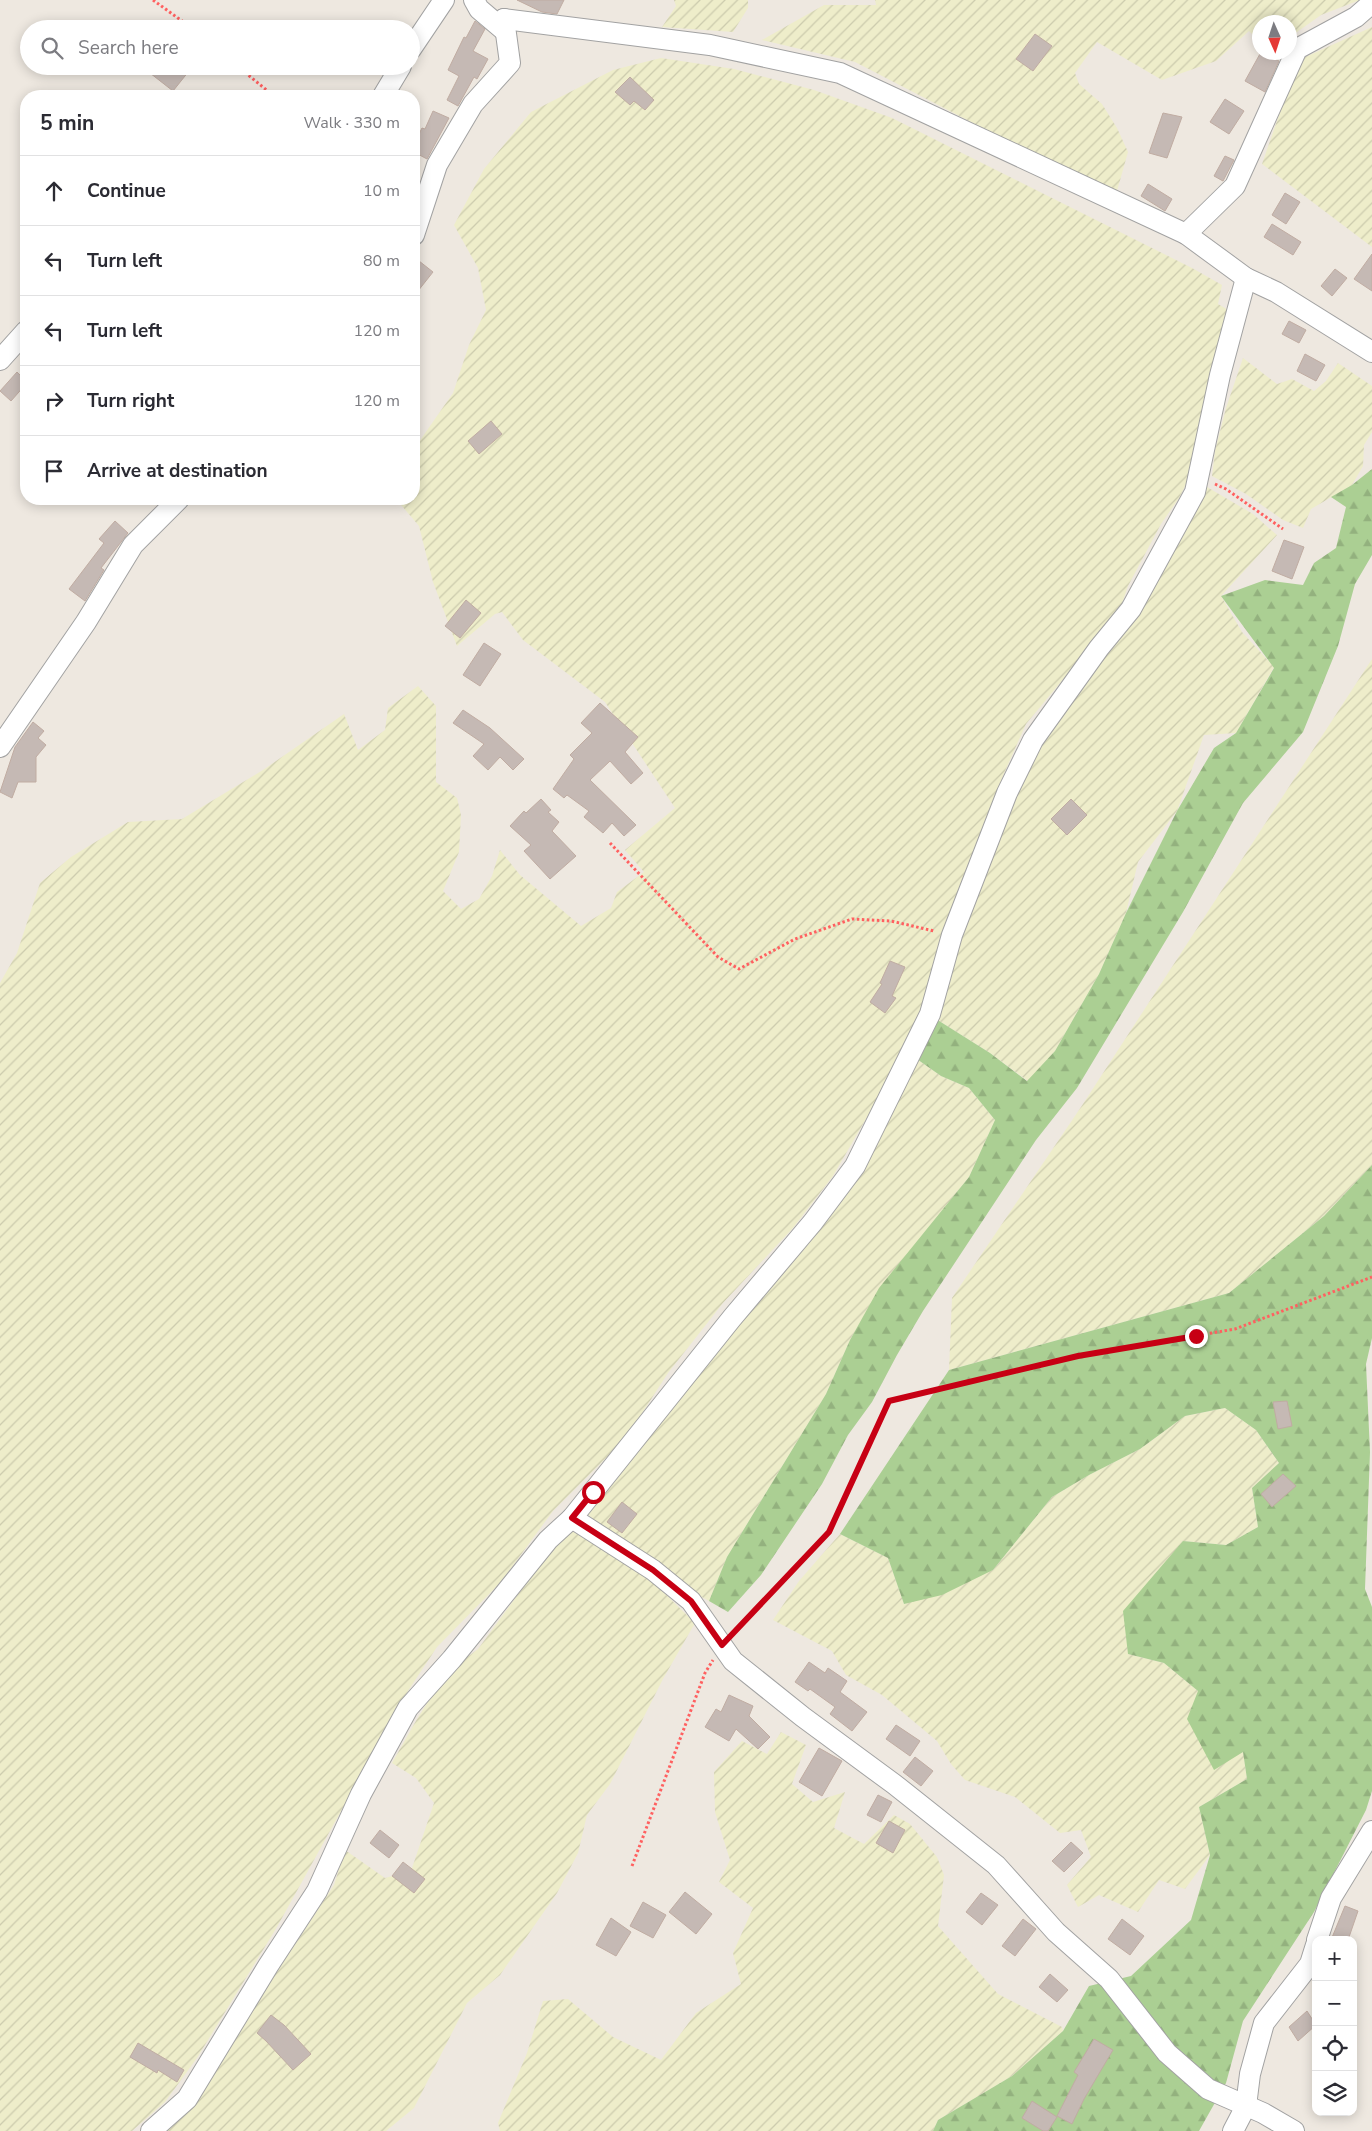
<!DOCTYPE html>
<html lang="en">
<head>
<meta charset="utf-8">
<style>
  :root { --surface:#fff; --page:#f2f2f3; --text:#2b2b33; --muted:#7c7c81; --line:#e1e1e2 }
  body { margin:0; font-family:"Nunito Sans",sans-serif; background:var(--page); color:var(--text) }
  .controls { position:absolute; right:15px; bottom:15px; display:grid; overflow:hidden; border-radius:10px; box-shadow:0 2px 12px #0003 }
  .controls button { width:45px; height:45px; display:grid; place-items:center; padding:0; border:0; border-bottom:1px solid var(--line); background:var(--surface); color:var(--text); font:25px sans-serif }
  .compass { position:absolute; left:1252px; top:15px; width:45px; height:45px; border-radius:50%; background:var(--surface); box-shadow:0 2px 12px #0003; rotate:177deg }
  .stop { position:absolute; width:15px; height:15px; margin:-11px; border:4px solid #c70014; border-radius:50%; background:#fff }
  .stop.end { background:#c70014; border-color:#fff; box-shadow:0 1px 5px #0008 }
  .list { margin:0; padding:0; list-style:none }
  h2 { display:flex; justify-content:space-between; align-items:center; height:65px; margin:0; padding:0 20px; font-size:21px }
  h2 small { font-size:16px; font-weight:400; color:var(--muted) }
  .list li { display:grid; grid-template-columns:32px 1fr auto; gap:15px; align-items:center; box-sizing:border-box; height:70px; padding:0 20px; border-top:1px solid var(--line) }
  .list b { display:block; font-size:19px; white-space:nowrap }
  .list em { font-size:16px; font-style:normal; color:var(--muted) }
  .icon { flex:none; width:28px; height:28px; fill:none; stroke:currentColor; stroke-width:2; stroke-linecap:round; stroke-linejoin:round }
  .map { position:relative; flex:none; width:1372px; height:2131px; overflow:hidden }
  .search { position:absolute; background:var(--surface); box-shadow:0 2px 12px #0003; left:20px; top:20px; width:400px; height:55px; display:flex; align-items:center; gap:12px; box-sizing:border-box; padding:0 18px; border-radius:28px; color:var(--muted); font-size:19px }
  .panel { position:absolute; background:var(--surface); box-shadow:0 2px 12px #0003; left:20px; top:90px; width:400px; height:415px; border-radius:20px }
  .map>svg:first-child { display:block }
  .farmland { fill:url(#farmland-furrows) }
  .forest { fill:url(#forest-firs) }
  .building { fill:#c5b9b4; stroke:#c0aca2 }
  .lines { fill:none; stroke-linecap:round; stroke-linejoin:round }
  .minor-casing { stroke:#a2a2a2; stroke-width:22 }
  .path { stroke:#ff6060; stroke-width:3; stroke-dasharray:2.5 2.5; stroke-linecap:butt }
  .minor { stroke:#fff; stroke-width:20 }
  .route { stroke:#c70014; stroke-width:6 }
</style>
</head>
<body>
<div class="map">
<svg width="1372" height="2131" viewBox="0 0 1372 2131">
  <defs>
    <pattern id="farmland-furrows" width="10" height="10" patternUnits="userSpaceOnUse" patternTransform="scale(1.25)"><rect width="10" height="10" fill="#eeedca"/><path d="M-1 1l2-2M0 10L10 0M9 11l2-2" fill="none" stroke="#cccbad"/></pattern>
    <pattern id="forest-firs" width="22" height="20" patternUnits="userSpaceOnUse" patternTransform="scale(1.25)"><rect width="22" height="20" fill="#abcf93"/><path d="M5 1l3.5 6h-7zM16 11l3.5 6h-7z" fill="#93b17e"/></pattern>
  </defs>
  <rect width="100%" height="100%" fill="#eee8e0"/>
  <g class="farmland">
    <polygon points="674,0 748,0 748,8 733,32 662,27 676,6"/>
    <polygon points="875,0 1360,0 1321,15 1290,37 1290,22 1260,22 1259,41 1249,31 1216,61 1162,80 1097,42 1075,73 1079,84 1102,104 1117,128 1128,152 1117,191 1070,173 855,62 762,40 824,5 876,5"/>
    <polygon points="1372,27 1372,247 1262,164 1286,95 1303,58"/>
    <polygon points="661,58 734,69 814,90 892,118 1192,268 1222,285 1218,304 1230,311 1191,474 1179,498 1161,524 1128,586 1119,612 1026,724 1002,778 923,1012 878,1098 833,1176 793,1228 723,1303 668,1373 626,1438 553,1511 500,1583 437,1647 404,1697 277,1927 197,2058 165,2102 132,2131 0,2131 0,983 17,953 40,883 71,857 128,822 182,819 263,770 344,714 358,750 385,730 388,708 418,686 436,706 436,782 457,798 461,815 459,852 443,891 461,909 479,899 492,876 500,850 520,875 581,926 611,908 617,892 644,872 625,850 675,808 605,702 523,640 502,612 495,614 457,646 433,582 419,526 396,499 414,499 414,449 453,393 469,345 486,310 478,268 454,225 484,169 531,112 613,70"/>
    <polygon points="1243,358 1277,384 1292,379 1314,391 1326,381 1338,363 1372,386 1372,432 1364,445 1363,466 1352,485 1311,509 1303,528 1283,520 1246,494 1212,476 1215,451 1226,408"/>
    <polygon points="1207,487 1253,514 1277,535 1221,596 1242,632 1274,667 1236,733 1204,735 1177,811 1138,862 1126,913 1099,974 1055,1051 1028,1081 990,1053 936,1019 976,890 1005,827 1016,789 1031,757 1196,509"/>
    <polygon points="1372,659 1372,1165 1324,1216 1229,1293 949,1370 952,1298 1081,1107"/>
    <polygon points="914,1057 941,1076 969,1088 995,1120 969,1177 880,1288 850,1340 826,1394 727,1557 709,1601 682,1586 584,1512 617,1479 648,1431 770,1281"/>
    <polygon points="1225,1408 1256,1430 1279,1463 1252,1488 1258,1527 1226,1545 1183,1541 1128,1654 1164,1663 1198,1691 1214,1769 1243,1751 1247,1779 1199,1807 1210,1855 1185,1889 1159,1880 1138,1912 1099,1895 1078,1907 1067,1885 1091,1857 1081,1830 1060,1833 1015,1797 965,1780 951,1764 937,1741 882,1695 846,1675 832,1651 773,1620 799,1581 840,1534 888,1558 904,1604 993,1570 1052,1497 1089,1475 1140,1449 1185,1416"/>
    <polygon points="575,1525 646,1575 695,1623 663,1679 610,1784 587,1815 578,1853 557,1893 500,1975 467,2003 414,2108 386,2131 165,2131 255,2005 334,1885 345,1850 385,1878 411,1871 434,1803 416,1778 392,1763 417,1719 446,1673 478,1649 543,1560"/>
    <polygon points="781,1732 806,1745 792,1784 813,1802 845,1792 834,1828 864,1844 894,1815 910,1824 937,1857 944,1875 938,1926 998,1994 1062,2027 1063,2031 1012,2076 938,2120 933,2131 500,2131 498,2123 527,2053 543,2001 568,1999 613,2037 661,2060 696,2013 741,1984 733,1953 753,1908 719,1882 730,1860 715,1812 714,1772 742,1741 767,1754"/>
  </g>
  <g class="forest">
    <polygon points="1372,469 1372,555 1355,584 1338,646 1303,732 1243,803 1183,912 1077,1088 1036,1140 923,1311 897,1355 872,1402 848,1435 822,1484 761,1575 728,1612 709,1601 727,1557 826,1394 850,1340 879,1288 969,1177 995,1120 969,1088 941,1076 914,1057 936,1019 990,1053 1027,1081 1055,1051 1099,974 1126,913 1177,811 1214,748 1236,733 1274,668 1221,596 1265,580 1303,585 1314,563 1336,548 1346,507 1331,497 1352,485"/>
    <polygon points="1372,1165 1372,1338 1366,1364 1370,1452 1365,1589 1372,1607 1372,1791 1366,1810 1314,1912 1243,2021 1226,2083 1199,2131 933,2131 938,2120 1012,2076 1063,2031 1089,1986 1131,1976 1191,1920 1210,1855 1199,1807 1247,1779 1243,1752 1214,1770 1187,1719 1198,1691 1164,1663 1128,1654 1123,1611 1183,1541 1226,1545 1258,1527 1252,1488 1279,1463 1256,1430 1225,1408 1185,1416 1140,1449 1089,1475 1052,1497 993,1570 942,1595 904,1604 888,1558 840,1534 949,1370 1229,1293 1324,1216"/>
  </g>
  <g class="building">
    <polygon points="517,0 564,0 557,14 542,12"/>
    <polygon points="475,21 485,29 473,51 488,59 477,79 474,77 458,106 447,100 459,76 448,70 464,37 466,38"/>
    <polygon points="1035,34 1052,46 1033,71 1016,59"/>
    <polygon points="1261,52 1279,61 1265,92 1245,81"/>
    <polygon points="141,66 193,66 173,91"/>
    <polygon points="630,77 654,100 645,110 634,101 630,105 615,92"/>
    <polygon points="1225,99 1244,111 1229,134 1210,122"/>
    <polygon points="433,111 449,118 427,159 414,152 414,144 422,128 425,129"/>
    <polygon points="1163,113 1182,117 1167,158 1149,153"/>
    <polygon points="1225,156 1234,160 1223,181 1214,176"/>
    <polygon points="1148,184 1172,199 1165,211 1141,196"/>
    <polygon points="1285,193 1300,202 1286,224 1272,215"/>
    <polygon points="1272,224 1301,242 1293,255 1264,237"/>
    <polygon points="1372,254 1372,291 1354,279"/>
    <polygon points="414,257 433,272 414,296"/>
    <polygon points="1335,269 1347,278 1332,296 1321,286"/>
    <polygon points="1289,321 1306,330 1299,343 1282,334"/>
    <polygon points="1305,354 1325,365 1316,381 1297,371"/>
    <polygon points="17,372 26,381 26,384 11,401 0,391"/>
    <polygon points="491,421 502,434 479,454 468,441"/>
    <polygon points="115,521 128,533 101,568 104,570 85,601 69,589 104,543 99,539"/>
    <polygon points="1284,540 1304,547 1292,579 1272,571"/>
    <polygon points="466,600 481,613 460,638 445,626"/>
    <polygon points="484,643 501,654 480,686 463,675"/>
    <polygon points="600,703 638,737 625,752 643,773 631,784 610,761 590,780 636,825 624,836 612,823 603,833 584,817 589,811 567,795 564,798 553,789 574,759 570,755 592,733 581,723"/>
    <polygon points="463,710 490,728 524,759 513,770 500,757 488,770 473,756 484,744 453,723"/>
    <polygon points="33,722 44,731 38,738 46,745 36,757 36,782 18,782 12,798 0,792 15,747"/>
    <polygon points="541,799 551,810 548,812 559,822 552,831 576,856 550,879 524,851 531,845 510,826 524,811 526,813"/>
    <polygon points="1071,799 1087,815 1067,835 1051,819"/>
    <polygon points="890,961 905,967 892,996 896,998 885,1013 870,1002 882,984 880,983"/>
    <polygon points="1287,1401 1292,1426 1278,1429 1273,1402"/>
    <polygon points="1283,1474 1296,1486 1272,1507 1261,1494"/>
    <polygon points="622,1502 637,1514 622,1533 607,1522"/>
    <polygon points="809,1662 825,1673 828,1668 847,1681 840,1692 867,1712 852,1731 830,1714 835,1707 810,1689 808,1691 795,1682"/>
    <polygon points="729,1695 753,1706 749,1716 770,1737 758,1749 736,1729 729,1741 705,1727 716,1709 721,1712"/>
    <polygon points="896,1725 920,1741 910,1756 886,1739"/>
    <polygon points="819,1748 842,1761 822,1796 799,1782"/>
    <polygon points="915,1757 933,1771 921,1786 903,1772"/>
    <polygon points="878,1795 892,1802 881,1822 867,1815"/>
    <polygon points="889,1821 905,1830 893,1853 876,1843"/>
    <polygon points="380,1830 399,1845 389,1858 370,1843"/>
    <polygon points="1071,1842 1083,1853 1064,1872 1052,1861"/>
    <polygon points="403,1862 425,1879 414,1893 392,1876"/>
    <polygon points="685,1892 712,1914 696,1934 669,1912"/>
    <polygon points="981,1893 998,1905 982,1925 966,1912"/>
    <polygon points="643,1902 666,1915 653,1938 630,1926"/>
    <polygon points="1345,1906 1358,1911 1348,1940 1331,1940"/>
    <polygon points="611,1918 631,1932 616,1956 596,1945"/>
    <polygon points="1023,1919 1036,1929 1015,1956 1002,1946"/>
    <polygon points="1122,1919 1144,1936 1130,1955 1108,1939"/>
    <polygon points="1050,1974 1068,1990 1057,2002 1039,1987"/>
    <polygon points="1307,2011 1316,2025 1298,2041 1289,2027"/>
    <polygon points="271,2015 284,2025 311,2054 293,2070 266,2041 257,2033"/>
    <polygon points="1094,2039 1113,2050 1084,2099 1072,2124 1057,2116 1078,2075 1074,2072"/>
    <polygon points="138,2043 184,2070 177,2082 158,2070 157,2073 130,2057"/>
    <polygon points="1032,2101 1057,2117 1048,2131 1043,2131 1022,2118"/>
  </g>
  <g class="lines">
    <defs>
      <g id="minor">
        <polyline points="474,0 479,9 505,31 504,19 710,45 840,73 1186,234 1246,278 1276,292 1372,352"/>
        <polyline points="411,49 444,0"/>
        <polyline points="383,96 401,66"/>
        <polyline points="1186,234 1235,186 1297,49 1356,17 1372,3"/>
        <polyline points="414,235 437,165 473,104 510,63 504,19"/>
        <polyline points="0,360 26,331"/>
        <polyline points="0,747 86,622 133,545 179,499"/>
        <polyline points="572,1518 653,1570 691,1601 733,1661 803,1717 894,1784 996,1865 1056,1932 1109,1979 1167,2053 1208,2089 1263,2113 1294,2131"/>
        <polyline points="1317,1940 1331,1898 1372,1831"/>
        <polyline points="151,2131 187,2099 268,1966 317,1891 361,1794 408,1708 452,1659 548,1540 572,1518 732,1318 813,1222 855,1166 930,1014 952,935 1007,793 1033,740 1099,648 1131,609 1195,492 1220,375 1246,278"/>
        <polyline points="1233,2131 1246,2106 1250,2074 1264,2023 1310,1964 1316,1945"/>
      </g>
    </defs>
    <use href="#minor" class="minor-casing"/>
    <g class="path">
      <polyline points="153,0 193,29"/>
      <polyline points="237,66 274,96"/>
      <polyline points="1215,484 1226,489 1283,529"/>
      <polyline points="610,843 718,957 739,969 795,939 852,919 891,921 934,931"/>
      <polyline points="734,1632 829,1532 889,1401 1078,1356 1235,1329 1372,1277"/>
      <polyline points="632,1866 705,1673 713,1660"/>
    </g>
    <use href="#minor" class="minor"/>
  </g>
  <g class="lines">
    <polyline class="route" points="593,1492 572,1518 653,1570 691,1601 722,1645 829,1532 889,1401 1078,1356 1196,1336"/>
  </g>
</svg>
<div class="controls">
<button>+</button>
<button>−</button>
<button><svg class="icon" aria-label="locate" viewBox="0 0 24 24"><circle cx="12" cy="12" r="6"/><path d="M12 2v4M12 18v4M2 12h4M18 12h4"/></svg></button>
<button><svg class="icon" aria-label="layers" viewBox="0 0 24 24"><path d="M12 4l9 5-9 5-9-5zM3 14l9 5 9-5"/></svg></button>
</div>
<svg class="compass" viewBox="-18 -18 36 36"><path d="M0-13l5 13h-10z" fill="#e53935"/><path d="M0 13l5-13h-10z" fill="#7c7c81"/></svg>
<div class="stop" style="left:593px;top:1492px"></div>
<div class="stop end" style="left:1196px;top:1336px"></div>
<div class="search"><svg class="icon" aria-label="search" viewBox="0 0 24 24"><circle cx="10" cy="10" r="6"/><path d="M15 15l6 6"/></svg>Search here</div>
<section class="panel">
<h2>5 min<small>Walk · 330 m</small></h2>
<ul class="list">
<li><svg class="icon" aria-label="ahead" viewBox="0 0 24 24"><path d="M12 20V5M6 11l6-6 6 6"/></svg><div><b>Continue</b></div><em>10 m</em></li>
<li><svg class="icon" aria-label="left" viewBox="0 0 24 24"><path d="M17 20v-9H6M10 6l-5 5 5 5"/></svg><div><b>Turn left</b></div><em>80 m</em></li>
<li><svg class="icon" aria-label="left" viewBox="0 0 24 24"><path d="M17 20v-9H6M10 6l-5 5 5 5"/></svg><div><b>Turn left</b></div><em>120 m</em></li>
<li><svg class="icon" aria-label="right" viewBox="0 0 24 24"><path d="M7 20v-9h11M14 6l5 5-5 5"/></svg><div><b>Turn right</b></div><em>120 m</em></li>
<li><svg class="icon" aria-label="arrive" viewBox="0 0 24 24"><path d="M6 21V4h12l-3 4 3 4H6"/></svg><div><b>Arrive at destination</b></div></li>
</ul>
</section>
</div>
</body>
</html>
